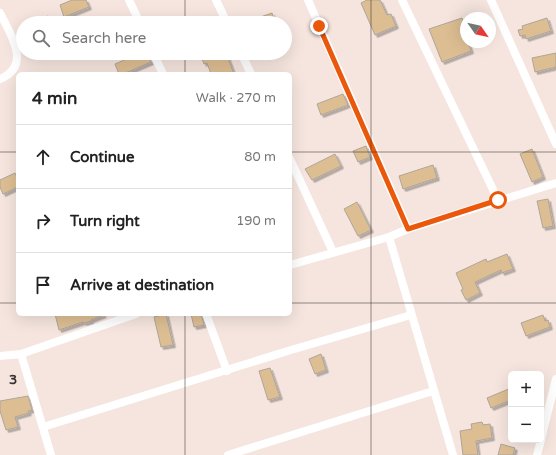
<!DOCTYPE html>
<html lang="en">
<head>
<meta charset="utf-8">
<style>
  :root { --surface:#fff; --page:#f6f6f6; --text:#222; --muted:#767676; --line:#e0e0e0 }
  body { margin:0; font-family:"Varela Round",sans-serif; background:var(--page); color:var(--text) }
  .controls { position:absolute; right:12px; bottom:12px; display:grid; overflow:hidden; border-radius:6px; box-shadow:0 4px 16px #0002 }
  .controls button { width:36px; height:36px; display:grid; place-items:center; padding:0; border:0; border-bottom:1px solid var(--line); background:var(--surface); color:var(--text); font:20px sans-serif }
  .compass { position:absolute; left:460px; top:12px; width:36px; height:36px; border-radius:50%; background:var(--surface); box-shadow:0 4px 16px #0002; rotate:124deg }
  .stop { position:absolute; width:12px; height:12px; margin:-9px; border:3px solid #ea580c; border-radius:50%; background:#fff }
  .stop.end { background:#ea580c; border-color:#fff; box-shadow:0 1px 4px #0008 }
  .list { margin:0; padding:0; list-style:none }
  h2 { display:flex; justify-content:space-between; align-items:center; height:52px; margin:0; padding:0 16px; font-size:17px }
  h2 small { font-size:13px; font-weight:400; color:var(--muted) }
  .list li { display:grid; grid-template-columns:26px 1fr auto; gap:12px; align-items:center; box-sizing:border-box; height:64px; padding:0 16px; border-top:1px solid var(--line) }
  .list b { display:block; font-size:15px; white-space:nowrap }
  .list em { font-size:13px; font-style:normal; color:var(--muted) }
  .icon { flex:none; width:22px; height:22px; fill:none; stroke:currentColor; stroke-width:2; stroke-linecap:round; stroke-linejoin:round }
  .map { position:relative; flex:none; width:556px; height:455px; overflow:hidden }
  .search { position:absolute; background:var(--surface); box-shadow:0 4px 16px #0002; left:16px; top:16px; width:276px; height:44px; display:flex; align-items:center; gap:10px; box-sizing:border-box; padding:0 14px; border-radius:22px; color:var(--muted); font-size:15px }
  .panel { position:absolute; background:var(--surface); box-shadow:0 4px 16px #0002; left:16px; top:72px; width:276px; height:244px; border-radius:6px }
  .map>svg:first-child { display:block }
  .building { fill:#ddbe93; stroke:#aea599; filter:url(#shadow) }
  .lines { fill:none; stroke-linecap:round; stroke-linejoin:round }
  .minor { stroke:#fff; stroke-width:8 }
  .route { stroke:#ea580c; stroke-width:5 }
  .grid { fill:none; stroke:#3a3331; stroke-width:1; stroke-opacity:0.55 }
  .grid-label { font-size:13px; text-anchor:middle; font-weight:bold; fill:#3a3331; stroke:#f5e5de; stroke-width:3; stroke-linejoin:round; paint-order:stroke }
</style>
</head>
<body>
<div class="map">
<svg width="556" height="455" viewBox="0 0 556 455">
  <defs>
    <filter id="shadow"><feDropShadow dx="2.5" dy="2.5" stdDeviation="0" flood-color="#0004"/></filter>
  </defs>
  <rect width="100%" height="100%" fill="#f5e5de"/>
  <g class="building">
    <polygon points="72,0 86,0 89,7 64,17 60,5"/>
    <polygon points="367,0 380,0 387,15 391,14 396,26 375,35 361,3"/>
    <polygon points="272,13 275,23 246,23 246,22"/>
    <polygon points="48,16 51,23 31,23"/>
    <polygon points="462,18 466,31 466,42 468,42 471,51 442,62 429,29"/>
    <polygon points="547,18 551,31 526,39 525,35 520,36 518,30 523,29 522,26"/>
    <polygon points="140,53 145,53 151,62 123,74 119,74 115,64"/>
    <polygon points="200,53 226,53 234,74 211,74 207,63 204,64"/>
    <polygon points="556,53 556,67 535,72 532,58"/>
    <polygon points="343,94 348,105 321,115 317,104"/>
    <polygon points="366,146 370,157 358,162 353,151"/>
    <polygon points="532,149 543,177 532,182 520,154"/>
    <polygon points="335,154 341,166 312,180 305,169"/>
    <polygon points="433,165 437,178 403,189 399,176"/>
    <polygon points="15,173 18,179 18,187 3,194 0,187 0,180"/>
    <polygon points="548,199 553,226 543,228 537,201"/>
    <polygon points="357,202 371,230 358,236 344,209"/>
    <polygon points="507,254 513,269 502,273 501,270 475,282 480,293 466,300 461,290 463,289 456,273 486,259 487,262"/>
    <polygon points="55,314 103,314 104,315 91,320 91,321 84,323 83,322 59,330"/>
    <polygon points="166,314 173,345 161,347 154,317"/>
    <polygon points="191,314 201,314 204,325 194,327"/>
    <polygon points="543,315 545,321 548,320 550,327 526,336 521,323"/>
    <polygon points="321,354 326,370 315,374 309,359"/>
    <polygon points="270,368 280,397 268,400 259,371"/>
    <polygon points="511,388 511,400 491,408 487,398"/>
    <polygon points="28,396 32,410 28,411 29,413 15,417 18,427 6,430 0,411 0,401"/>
    <polygon points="482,422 483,425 490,424 492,438 476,441 478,455 463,455 460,431 472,429 471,424"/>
    <polygon points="501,444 515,448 513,455 498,455"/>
  </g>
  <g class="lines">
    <g class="minor">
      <polyline points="129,0 140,23"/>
      <polyline points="216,0 227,23"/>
      <polyline points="308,0 408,229"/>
      <polyline points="402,0 498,200"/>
      <polyline points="491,0 556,144"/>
      <path d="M0 13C11 35 32 66 0 79"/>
      <polyline points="153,53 163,74"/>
      <polyline points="241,53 251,74"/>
      <polyline points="290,159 333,252"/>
      <polyline points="389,237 453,455"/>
      <polyline points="290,265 389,237 408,229 556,183"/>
      <polyline points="206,314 227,371"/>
      <polyline points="21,354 51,455"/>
      <polyline points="0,356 21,354 136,314"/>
      <polyline points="43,427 291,350 411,315"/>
      <polyline points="541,439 556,379"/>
      <polyline points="228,455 433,391"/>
      <polyline points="537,455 541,440"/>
    </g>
  </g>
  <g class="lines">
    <polyline class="route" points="319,26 408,229 498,200"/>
  </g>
  <path class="grid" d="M185 0V23M371 0V455M185 53V74M0 152H18M290 152H556M0 303H18M290 303H556M185 314V455"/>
  <g class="grid-label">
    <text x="13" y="384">3</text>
  </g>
</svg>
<div class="controls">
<button>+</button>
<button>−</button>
</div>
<svg class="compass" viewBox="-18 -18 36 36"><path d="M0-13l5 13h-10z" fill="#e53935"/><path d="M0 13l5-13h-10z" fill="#767676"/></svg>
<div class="stop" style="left:498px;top:200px"></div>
<div class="stop end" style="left:319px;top:26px"></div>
<div class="search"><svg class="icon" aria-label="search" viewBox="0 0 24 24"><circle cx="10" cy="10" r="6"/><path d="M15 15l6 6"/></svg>Search here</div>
<section class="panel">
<h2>4 min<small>Walk · 270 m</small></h2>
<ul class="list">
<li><svg class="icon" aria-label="ahead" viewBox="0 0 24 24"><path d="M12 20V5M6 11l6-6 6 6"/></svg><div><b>Continue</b></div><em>80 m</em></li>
<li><svg class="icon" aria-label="right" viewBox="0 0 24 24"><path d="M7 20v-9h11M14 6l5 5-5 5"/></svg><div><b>Turn right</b></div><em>190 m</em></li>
<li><svg class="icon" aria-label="arrive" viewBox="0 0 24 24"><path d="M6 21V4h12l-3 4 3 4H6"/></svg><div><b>Arrive at destination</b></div></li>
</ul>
</section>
</div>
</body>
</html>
